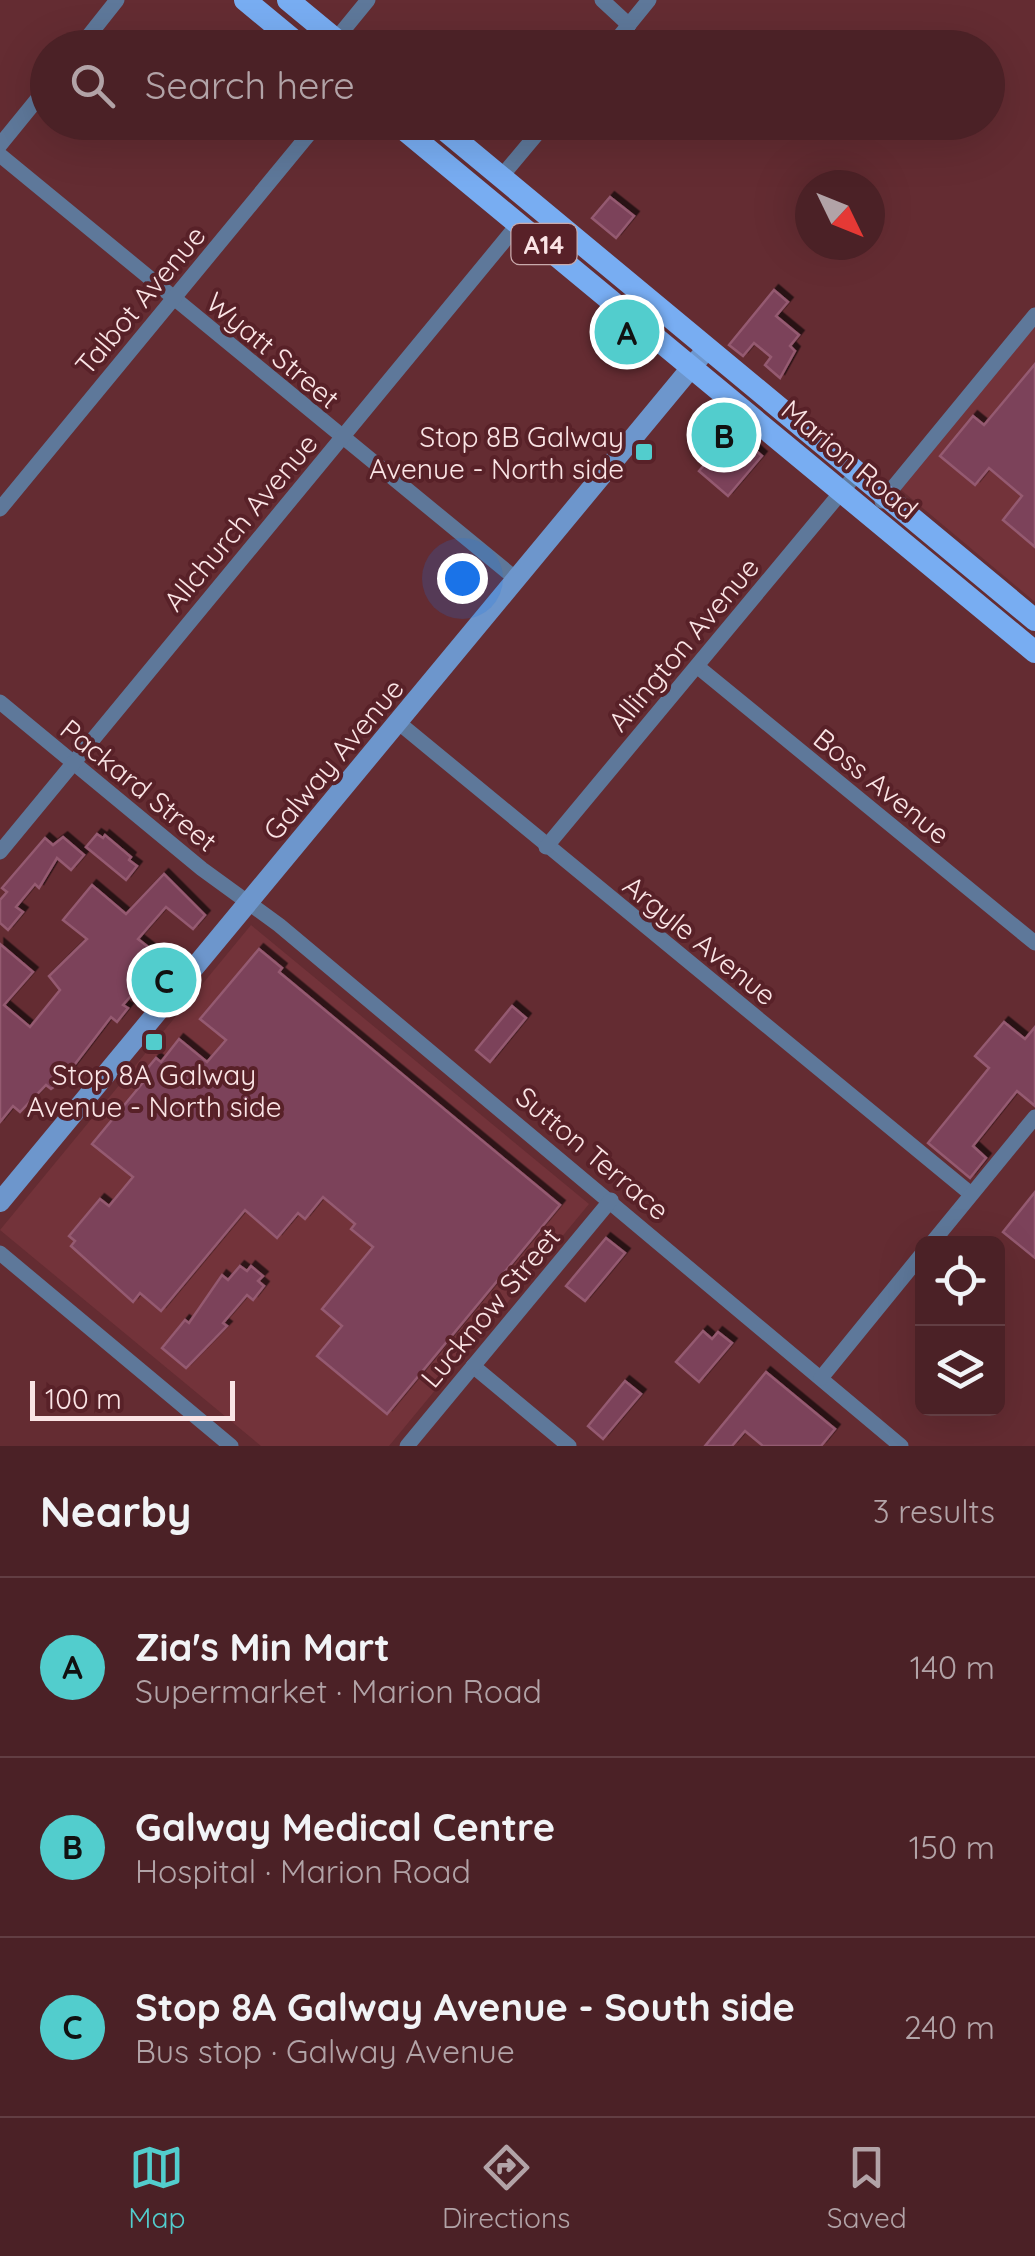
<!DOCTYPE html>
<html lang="en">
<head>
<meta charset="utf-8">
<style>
  :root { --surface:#4b2126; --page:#552e32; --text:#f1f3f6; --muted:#b2a3a7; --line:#623e43; --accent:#52cdcd }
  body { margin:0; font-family:Quicksand,sans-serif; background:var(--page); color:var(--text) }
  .controls { position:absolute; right:30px; bottom:30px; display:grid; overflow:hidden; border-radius:15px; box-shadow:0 10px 40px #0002 }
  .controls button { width:90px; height:90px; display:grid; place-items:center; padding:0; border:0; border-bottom:2px solid var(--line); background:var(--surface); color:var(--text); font:50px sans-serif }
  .compass { position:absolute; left:795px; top:170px; width:90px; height:90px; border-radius:50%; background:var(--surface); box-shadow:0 10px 40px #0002; rotate:133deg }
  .scale { position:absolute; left:30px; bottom:25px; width:205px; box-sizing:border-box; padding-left:10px; border:5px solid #fae4e5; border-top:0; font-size:28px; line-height:35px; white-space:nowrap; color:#fae4e5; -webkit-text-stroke:8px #582128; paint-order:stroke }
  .you { position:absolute; left:462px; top:578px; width:35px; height:35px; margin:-25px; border:8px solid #fff; border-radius:50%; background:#1a73e8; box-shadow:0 0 0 15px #1a73e833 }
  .badge { display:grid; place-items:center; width:65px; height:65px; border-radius:50%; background:var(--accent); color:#111; font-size:32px; font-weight:700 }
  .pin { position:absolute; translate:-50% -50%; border:5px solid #fff; box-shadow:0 2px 10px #0006 }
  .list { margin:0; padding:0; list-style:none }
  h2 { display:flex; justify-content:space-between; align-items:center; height:130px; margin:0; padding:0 40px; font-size:42px }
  h2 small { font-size:32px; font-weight:400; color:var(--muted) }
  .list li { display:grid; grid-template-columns:65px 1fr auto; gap:30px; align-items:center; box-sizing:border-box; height:180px; padding:0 40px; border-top:2px solid var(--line) }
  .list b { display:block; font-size:38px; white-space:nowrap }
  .list p { margin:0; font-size:32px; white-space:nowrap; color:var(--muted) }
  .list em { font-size:32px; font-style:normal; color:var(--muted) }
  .icon { flex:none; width:55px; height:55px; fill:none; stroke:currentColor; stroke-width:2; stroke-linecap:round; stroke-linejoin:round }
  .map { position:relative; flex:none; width:1035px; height:1446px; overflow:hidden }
  .search { position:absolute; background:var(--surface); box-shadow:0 10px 40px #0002; left:30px; right:30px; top:30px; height:110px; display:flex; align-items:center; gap:25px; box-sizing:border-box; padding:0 35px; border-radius:55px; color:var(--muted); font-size:38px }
  .sheet { height:670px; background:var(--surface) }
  nav { display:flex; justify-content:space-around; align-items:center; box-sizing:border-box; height:140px; border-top:2px solid var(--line); background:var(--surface); font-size:28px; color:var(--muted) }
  nav a { display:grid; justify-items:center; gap:5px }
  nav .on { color:var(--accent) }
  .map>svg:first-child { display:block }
  .built { fill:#73333a }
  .building { fill:#7b435a; stroke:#955a71; stroke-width:2.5; filter:url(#shadow) }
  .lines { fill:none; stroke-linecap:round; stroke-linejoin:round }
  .street { stroke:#5e789a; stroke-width:15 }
  .secondary { stroke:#6d96cc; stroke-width:20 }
  .primary { stroke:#78adf2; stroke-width:22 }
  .poi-dot { fill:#52cdcd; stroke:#582128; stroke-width:4 }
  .labels { text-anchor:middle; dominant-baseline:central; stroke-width:8; stroke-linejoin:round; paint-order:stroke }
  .shield { fill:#582128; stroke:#c9aaac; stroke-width:2.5 }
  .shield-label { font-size:25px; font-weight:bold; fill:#fae4e5 }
  .street-label { font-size:28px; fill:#fae4e5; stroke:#582128 }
  .poi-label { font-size:28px; fill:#fae4e5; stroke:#582128; text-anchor:end }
</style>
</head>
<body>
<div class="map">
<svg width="1035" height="1446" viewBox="0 0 1035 1446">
  <defs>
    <filter id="shadow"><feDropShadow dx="4.5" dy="-4.5" stdDeviation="0" flood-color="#0009"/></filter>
  </defs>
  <rect width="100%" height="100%" fill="#642c32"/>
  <g class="built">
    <polygon points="1035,325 1035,602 900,489"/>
    <polygon points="251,925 589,1204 389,1446 261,1446 0,1230"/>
  </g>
  <g class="building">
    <polygon points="610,197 634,216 616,238 592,218"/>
    <polygon points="774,290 788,302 776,316 799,335 790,346 795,351 780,378 765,365 771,357 754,343 743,356 729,345"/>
    <polygon points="1035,364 1035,547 1003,520 1022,496 989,468 975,485 940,456 973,416 984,425"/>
    <polygon points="733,431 762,456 728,496 699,471"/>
    <polygon points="97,834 103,838 105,835 131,857 129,860 137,866 126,880 86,847"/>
    <polygon points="63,837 84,855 71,870 57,858 39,888 35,884 16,907 23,912 8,930 0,923 0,900 7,892 2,888 45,838 53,845"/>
    <polygon points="164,874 205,915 193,929 166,907 138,939 156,953 149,962 153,971 123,1005 128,1008 117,1022 111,1017 62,1081 51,1089 46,1085 20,1112 13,1106 0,1122 0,944 33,972 4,1005 30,1027 60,990 49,976 87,939 63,920 92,885 126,914"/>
    <polygon points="259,949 282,968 279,972 560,1205 387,1414 317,1356 342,1326 322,1309 373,1247 351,1229 355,1224 323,1197 305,1219 298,1213 277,1238 245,1210 161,1311 140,1293 133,1302 71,1246 75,1241 69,1236 100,1199 109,1206 133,1177 92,1144 145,1080 141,1076 156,1058 161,1062 179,1039 207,1062 226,1040 200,1019"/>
    <polygon points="512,1006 526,1018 490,1062 476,1050"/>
    <polygon points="1004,1022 1025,1039 1035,1027 1035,1106 1017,1091 973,1146 986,1158 970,1178 928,1143 989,1068 975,1056"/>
    <polygon points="1035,1192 1035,1258 1003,1232"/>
    <polygon points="606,1238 625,1253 585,1301 566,1286"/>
    <polygon points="240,1266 247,1271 251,1266 263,1276 258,1281 264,1286 253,1300 247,1295 223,1323 227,1326 186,1368 162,1348 185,1320 189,1323 222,1275 228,1280"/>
    <polygon points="703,1331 712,1339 718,1332 732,1343 699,1382 676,1362"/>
    <polygon points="766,1372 835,1429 821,1446 763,1446 745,1431 732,1446 705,1446"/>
    <polygon points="625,1381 641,1394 603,1439 588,1426"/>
  </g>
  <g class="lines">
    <g class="street">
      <polyline points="602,0 629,25"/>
      <polyline points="332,44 368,0"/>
      <polyline points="79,48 117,0"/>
      <polyline points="610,48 649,0"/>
      <polyline points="0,145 48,86"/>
      <polyline points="0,155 516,579"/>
      <polyline points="501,177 547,122"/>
      <polyline points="882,501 1035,315"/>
      <polyline points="0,509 319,122"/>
      <polyline points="698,667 1035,943"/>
      <polyline points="0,702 202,869 279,925 901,1446"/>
      <polyline points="399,723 971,1194"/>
      <polyline points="546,847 858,472"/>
      <polyline points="0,852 519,223"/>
      <polyline points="931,1244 1035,1117"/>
      <polyline points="0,1253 231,1446"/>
      <polyline points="473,1366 569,1446"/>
      <polyline points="821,1378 922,1254"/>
      <polyline points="407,1446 611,1200"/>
    </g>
    <polyline class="secondary" points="0,1202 700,357"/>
    <g class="primary">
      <polyline points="245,0 303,48"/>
      <polyline points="288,0 346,48"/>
      <polyline points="395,122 1035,652"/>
      <polyline points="435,122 1035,620"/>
    </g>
  </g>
  <g class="poi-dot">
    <rect x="634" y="442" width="20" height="20" rx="5"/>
    <rect x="144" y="1032" width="20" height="20" rx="5"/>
  </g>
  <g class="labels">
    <rect class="shield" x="511.5" y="224" width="65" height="40" rx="8"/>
    <g class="shield-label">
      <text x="544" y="244">A14</text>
    </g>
    <g class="street-label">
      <text transform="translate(140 300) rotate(-50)">Talbot Avenue</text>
      <text transform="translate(273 350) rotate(40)">Wyatt Street</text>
      <text transform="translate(850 459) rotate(40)">Marion Road</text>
      <text transform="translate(240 522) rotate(-50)">Allchurch Avenue</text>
      <text transform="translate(683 644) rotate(-50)">Allington Avenue</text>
      <text transform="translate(333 759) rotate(-50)">Galway Avenue</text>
      <text transform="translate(139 785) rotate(39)">Packard Street</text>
      <text transform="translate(882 786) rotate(39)">Boss Avenue</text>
      <text transform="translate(700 940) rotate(39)">Argyle Avenue</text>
      <text transform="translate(593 1153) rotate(40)">Sutton Terrace</text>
      <text transform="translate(490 1307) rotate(-50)">Lucknow Street</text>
    </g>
    <g class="poi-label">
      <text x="624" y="436">Stop 8B Galway<tspan x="624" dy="32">Avenue - North side</tspan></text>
      <text x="154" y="1074" text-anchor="middle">Stop 8A Galway<tspan x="154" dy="32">Avenue - North side</tspan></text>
    </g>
  </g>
</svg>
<div class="controls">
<button><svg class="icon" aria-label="locate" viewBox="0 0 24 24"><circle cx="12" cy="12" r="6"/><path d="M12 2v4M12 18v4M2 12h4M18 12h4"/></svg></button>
<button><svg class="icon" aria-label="layers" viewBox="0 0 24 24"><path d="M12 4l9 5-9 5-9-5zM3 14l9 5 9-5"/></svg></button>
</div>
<svg class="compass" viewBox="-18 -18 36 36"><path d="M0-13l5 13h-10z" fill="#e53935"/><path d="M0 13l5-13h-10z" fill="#b2a3a7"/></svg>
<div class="scale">100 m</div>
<div class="you"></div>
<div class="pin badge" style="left:627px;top:332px">A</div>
<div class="pin badge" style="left:724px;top:435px">B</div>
<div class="pin badge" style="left:164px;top:980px">C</div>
<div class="search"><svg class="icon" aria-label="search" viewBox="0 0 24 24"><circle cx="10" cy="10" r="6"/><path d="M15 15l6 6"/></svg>Search here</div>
</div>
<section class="sheet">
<h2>Nearby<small>3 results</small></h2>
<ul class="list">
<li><span class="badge">A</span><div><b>Zia's Min Mart</b><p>Supermarket · Marion Road</p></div><em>140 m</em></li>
<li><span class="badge">B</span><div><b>Galway Medical Centre</b><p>Hospital · Marion Road</p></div><em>150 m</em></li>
<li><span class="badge">C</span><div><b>Stop 8A Galway Avenue - South side</b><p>Bus stop · Galway Avenue</p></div><em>240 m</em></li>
</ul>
</section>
<nav>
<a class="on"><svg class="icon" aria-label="map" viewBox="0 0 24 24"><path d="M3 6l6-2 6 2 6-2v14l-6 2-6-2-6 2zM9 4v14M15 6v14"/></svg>Map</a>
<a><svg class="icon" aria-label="directions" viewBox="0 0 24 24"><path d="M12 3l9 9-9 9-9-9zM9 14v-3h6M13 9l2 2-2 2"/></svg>Directions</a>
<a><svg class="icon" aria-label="saved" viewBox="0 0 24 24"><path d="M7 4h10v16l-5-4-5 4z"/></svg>Saved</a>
</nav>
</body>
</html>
